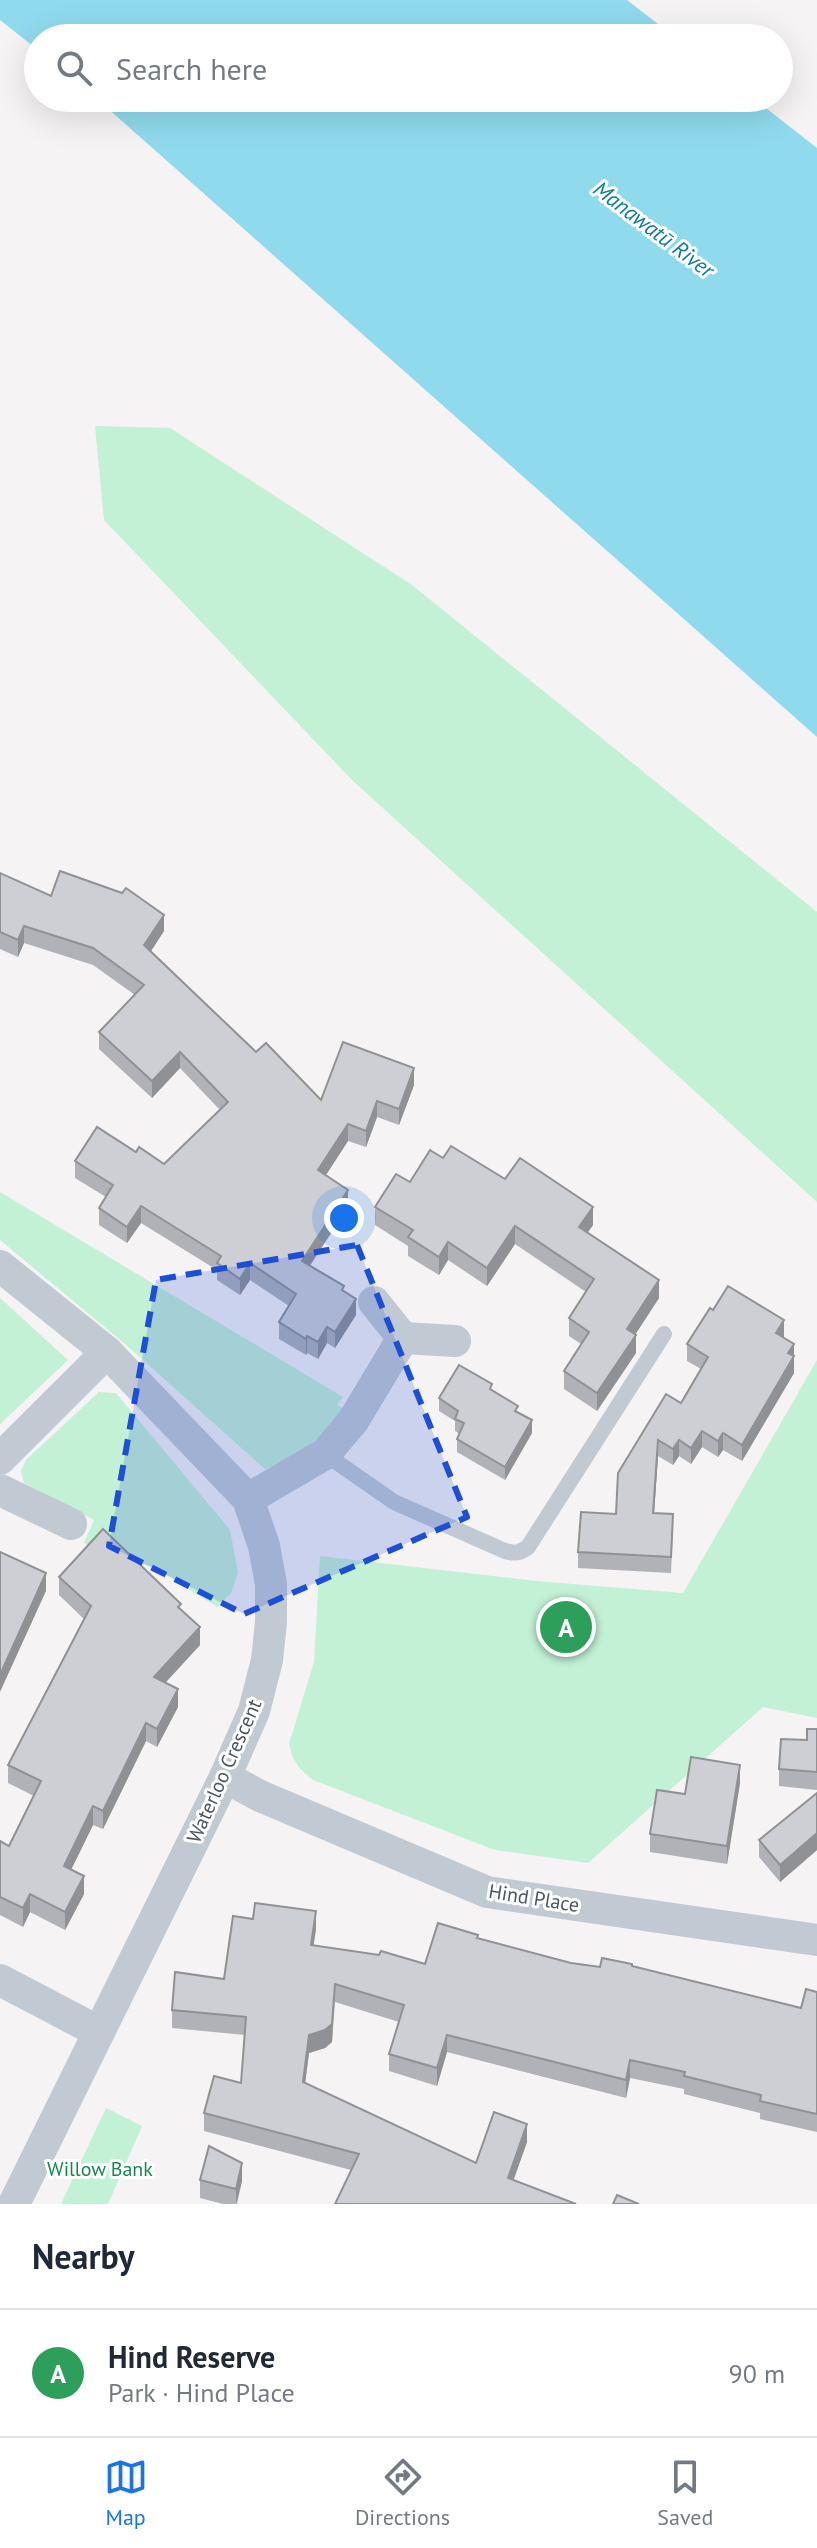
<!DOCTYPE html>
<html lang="en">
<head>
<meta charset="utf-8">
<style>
  :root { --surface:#fff; --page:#f6f6f7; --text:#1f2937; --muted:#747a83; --line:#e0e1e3; --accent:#1a73e8 }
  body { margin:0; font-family:"PT Sans",sans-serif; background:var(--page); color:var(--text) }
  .you { position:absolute; left:344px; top:1218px; width:28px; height:28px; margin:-20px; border:6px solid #fff; border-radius:50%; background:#1a73e8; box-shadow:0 0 0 12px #1a73e833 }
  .badge { display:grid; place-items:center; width:52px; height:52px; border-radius:50%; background:var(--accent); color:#fff; font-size:26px; font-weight:700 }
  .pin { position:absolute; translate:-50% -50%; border:4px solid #fff; box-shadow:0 2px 8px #0006 }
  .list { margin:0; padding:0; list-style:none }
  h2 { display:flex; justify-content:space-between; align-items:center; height:104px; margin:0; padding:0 32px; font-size:34px }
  h2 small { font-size:26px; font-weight:400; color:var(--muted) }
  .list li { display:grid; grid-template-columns:52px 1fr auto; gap:24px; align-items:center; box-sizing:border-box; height:128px; padding:0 32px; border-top:2px solid var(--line) }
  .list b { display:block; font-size:30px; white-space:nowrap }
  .list p { margin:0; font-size:26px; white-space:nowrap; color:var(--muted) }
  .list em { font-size:26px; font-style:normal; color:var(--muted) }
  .icon { flex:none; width:44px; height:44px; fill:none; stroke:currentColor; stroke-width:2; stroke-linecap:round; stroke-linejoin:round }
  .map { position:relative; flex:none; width:817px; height:2204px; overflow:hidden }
  .search { position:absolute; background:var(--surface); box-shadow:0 8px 32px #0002; left:24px; right:24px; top:24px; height:88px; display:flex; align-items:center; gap:20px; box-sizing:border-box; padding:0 28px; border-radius:44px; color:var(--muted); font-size:30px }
  .sheet { height:232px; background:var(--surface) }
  nav { display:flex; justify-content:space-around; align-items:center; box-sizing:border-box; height:112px; border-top:2px solid var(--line); background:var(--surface); font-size:22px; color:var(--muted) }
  nav a { display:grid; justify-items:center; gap:4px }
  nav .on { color:var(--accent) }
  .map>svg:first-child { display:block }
  .green { fill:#c3f1d5 }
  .water { fill:#90daee }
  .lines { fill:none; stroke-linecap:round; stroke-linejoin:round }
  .service { stroke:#c1cad2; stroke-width:16 }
  .minor { stroke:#c1cad2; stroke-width:32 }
  .wall { fill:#b0b2b7 }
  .shaded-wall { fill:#909195 }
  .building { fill:#cdcfd5; stroke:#909195; stroke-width:2 }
  .marked { fill:#1d4ed8; fill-opacity:0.2; stroke:#1d4ed8; stroke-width:6; stroke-dasharray:16 10; stroke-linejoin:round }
  .labels { text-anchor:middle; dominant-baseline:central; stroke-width:6; stroke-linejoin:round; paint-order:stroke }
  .street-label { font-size:20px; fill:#4a5661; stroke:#fff }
  .park-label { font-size:20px; fill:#17864f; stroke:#fff }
  .water-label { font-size:22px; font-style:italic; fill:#0c7c9b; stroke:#fff }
</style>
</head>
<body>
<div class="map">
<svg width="817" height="2204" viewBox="0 0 817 2204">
  <rect width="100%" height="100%" fill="#f5f3f3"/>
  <g class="green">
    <polygon points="95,426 170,428 412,585 817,912 817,1202 352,780 104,520"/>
    <path d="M0 1192 343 1397 337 1405 345 1409C317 1439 305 1456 265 1469L125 1344 0 1240Z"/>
    <polygon points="0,1298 68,1360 0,1424"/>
    <path d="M817 1360V1718L763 1707 588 1863 495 1850 313 1780C300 1770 292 1761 289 1744L314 1662 320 1556 536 1581 683 1593Z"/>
    <polygon points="99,1392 116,1393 230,1530 238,1573 231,1593 217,1607 157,1569 84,1543 94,1520 24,1483 21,1471 26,1460"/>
    <polygon points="106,2108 142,2126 108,2204 61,2204"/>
  </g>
  <g class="water">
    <polygon points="0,0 627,0 676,38 38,38 38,50 0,20"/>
    <polygon points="96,98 753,98 817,148 817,737"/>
  </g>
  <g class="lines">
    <path class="service" d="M325 1454 394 1502 505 1551C515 1554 520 1553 528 1547L664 1334"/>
    <g class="minor">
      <polyline points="0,1266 107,1352 248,1499 264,1546 271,1584 271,1622 267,1660 254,1711 225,1777 14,2204"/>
      <polyline points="403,1338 455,1341"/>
      <polyline points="0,1459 107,1352"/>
      <polyline points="0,1490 71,1524"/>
      <polyline points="248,1499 325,1454 353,1421 403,1338 374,1302"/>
      <polyline points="225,1777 260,1796 487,1892 817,1940"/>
      <polyline points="0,1980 99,2032"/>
    </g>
  </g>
  <g class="wall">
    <polygon points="0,873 51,896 164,931 150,952 256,1052 321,1100 414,1085 399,1125 377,1117 366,1147 348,1141 326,1175 348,1207 310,1266 344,1291 356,1315 335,1348 327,1343 318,1359 307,1353 306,1355 279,1339 279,1322 289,1306 250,1280 240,1295 217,1280 217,1270 141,1223 127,1243 99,1225 99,1208 106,1197 75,1178 75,1161 136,1152 164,1164 220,1110 180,1068 152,1098 99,1049 99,1032 135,995 93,965 24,943 18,957 0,949"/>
    <polygon points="443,1158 505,1179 593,1225 587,1233 659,1298 635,1335 636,1353 597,1411 564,1389 564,1371 581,1344 569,1336 569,1318 586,1292 515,1244 487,1286 448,1260 439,1275 408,1256 408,1246 375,1225 375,1207"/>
    <polygon points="783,1337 794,1344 794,1373 742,1461 723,1450 718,1457 702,1447 691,1464 679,1456 673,1465 658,1456 654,1513 673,1530 671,1573 578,1568 578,1552 616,1514 618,1473 681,1403 701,1369 687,1361 687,1344"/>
    <polygon points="492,1391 518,1412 532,1433 505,1480 457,1452 457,1439 460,1434 455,1431 455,1421 439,1411 439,1398"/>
    <polygon points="59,1577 181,1610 200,1645 166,1682 178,1707 157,1747 146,1741 103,1829 93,1825 71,1870 84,1894 65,1930 30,1912 23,1927 0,1915 0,1841 9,1846 34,1796 8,1783 8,1765 84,1619 59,1595"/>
    <polygon points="817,1729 817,1790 779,1786 779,1769"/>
    <polygon points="740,1783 727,1864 650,1852 650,1834 685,1794"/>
    <polygon points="817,1793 817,1850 780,1882 759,1857 759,1840"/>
    <polygon points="316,1929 313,1945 425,1964 478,1939 571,1963 600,1967 632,1966 801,2008 817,1992 817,2132 760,2119 760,2113 684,2094 684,2089 630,2078 626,2098 447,2052 437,2086 389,2071 389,2054 399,2022 335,2002 332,2042 325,2048 309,2053 305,2083 476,2163 527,2142 513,2180 351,2170 204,2131 204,2113 241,2083 245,2035 172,2028 172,2010 224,1979"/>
    <polygon points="200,2180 242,2181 237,2204 223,2204 200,2198"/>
  </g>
  <g class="shaded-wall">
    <polygon points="164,915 164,931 144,962 144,945"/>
    <polygon points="24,926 24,943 18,957 18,940"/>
    <polygon points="180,1052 180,1068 152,1098 152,1081"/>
    <polygon points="414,1068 414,1085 399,1125 399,1109"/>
    <polygon points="377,1101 377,1117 366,1147 366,1131"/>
    <polygon points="348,1124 348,1141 318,1187 318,1170"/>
    <polygon points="348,1190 348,1207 302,1277 302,1261"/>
    <polygon points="141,1206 141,1223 127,1243 127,1227"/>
    <polygon points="593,1207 593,1225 579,1245 579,1227"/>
    <polygon points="515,1226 515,1244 487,1286 487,1268"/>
    <polygon points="448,1242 448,1260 439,1275 439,1257"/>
    <polygon points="250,1263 250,1280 240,1295 240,1279"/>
    <polygon points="659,1280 659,1298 627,1347 627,1329"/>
    <polygon points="356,1299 356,1315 335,1348 335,1332"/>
    <polygon points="784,1320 784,1337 776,1349 776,1333"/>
    <polygon points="327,1327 327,1343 318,1359 318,1342"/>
    <polygon points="636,1335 636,1353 597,1411 597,1393"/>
    <polygon points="307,1336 307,1353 306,1355 306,1339"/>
    <polygon points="794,1344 794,1373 742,1461 742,1445 788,1353"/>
    <polygon points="532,1420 532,1433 505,1480 505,1467"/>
    <polygon points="702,1431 702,1447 691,1464 691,1448"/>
    <polygon points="723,1433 723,1450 718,1457 718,1441"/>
    <polygon points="658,1440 658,1456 653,1529 653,1513"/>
    <polygon points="679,1440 679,1456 673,1465 673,1449"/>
    <polygon points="46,1573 46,1591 0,1692 0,1675"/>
    <polygon points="200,1627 200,1645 154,1695 154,1677"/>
    <polygon points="178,1689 178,1707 157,1747 157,1729"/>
    <polygon points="146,1723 146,1741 103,1829 103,1811"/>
    <polygon points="740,1765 740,1783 727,1864 727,1846"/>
    <polygon points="93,1806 93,1825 64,1884 64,1866"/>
    <polygon points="817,1833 817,1850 780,1882 780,1865"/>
    <polygon points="84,1876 84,1894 65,1930 65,1912"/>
    <polygon points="30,1894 30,1912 23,1927 23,1908"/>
    <polygon points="316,1911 316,1929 311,1963 311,1945"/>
    <polygon points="335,1984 332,2042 325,2048 309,2053 303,2100 303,2082 309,2035"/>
    <polygon points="447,2035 447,2052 437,2086 437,2068"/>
    <polygon points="630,2060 630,2078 626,2098 626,2080"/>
    <polygon points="527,2124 527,2142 508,2196 508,2178"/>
    <polygon points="242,2163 242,2181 236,2204 236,2189"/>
  </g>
  <g class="building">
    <polygon points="60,871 122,893 126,888 164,915 144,945 256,1052 266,1043 321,1100 343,1042 414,1068 399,1109 377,1101 366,1131 348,1124 318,1170 348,1190 302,1261 344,1286 342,1290 356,1299 335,1332 327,1327 318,1342 307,1336 306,1339 279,1322 296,1294 250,1263 240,1279 217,1263 221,1256 141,1206 127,1227 99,1208 113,1185 75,1161 97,1127 136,1152 139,1147 164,1164 228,1102 180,1052 152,1081 99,1032 144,985 93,948 24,926 18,940 0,932 0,873 51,896"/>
    <polygon points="451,1146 505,1179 520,1158 593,1207 579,1227 659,1280 627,1329 636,1335 597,1393 564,1371 589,1332 569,1318 594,1279 515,1226 487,1268 448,1242 439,1257 408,1237 413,1230 375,1207 396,1174 410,1182 430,1150 443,1158"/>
    <polygon points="728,1286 784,1320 776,1333 794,1344 788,1353 794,1356 742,1445 723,1433 718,1441 702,1431 691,1448 679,1440 673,1449 658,1440 653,1513 673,1514 671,1557 578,1552 581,1512 616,1514 618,1473 666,1394 681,1403 708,1357 687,1344 710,1308 713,1310"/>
    <polygon points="459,1365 492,1384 490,1389 518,1406 515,1411 532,1420 505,1467 457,1439 464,1423 455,1419 458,1411 439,1398"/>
    <polygon points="103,1529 181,1604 178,1607 200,1627 154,1677 178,1689 157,1729 146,1723 103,1811 93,1806 64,1866 84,1876 65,1912 30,1894 23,1908 0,1897 0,1841 9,1846 41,1781 8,1765 91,1606 59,1577"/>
    <polygon points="0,1552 46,1573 0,1675"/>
    <polygon points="807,1729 817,1729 817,1772 779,1769 781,1739 807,1740"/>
    <polygon points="691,1757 740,1765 727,1846 650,1834 657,1790 685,1794"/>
    <polygon points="817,1793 817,1833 780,1865 759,1840"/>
    <polygon points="255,1903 316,1911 311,1945 379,1955 381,1951 425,1964 438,1923 478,1935 477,1938 571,1963 600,1967 602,1958 632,1964 632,1966 801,2008 806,1989 817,1992 817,2114 760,2101 761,2095 684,2076 685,2072 630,2060 626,2080 447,2035 437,2068 389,2054 404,2005 335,1984 332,2024 325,2030 309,2035 303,2082 476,2163 494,2112 527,2124 508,2178 576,2204 335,2204 359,2154 204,2113 214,2076 241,2083 246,2017 172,2010 175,1972 224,1979 233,1916 253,1919"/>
    <polygon points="209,2146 242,2163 236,2189 200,2180"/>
    <polygon points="617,2195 639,2204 613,2204"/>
  </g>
  <path class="marked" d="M357 1245 467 1517 244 1614 109 1546 156 1280Z"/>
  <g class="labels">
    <g class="street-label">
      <text transform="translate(224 1771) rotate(-66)">Waterloo Crescent</text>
      <text transform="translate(534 1898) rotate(9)">Hind Place</text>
    </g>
    <g class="park-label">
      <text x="100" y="2169">Willow Bank</text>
    </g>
    <g class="water-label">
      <text transform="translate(654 229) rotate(37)">Manawatū River</text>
    </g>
  </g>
</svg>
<div class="you"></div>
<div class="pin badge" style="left:566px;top:1627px;background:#2e9e5b">A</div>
<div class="search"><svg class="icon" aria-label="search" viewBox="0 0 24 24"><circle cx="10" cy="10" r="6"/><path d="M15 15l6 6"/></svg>Search here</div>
</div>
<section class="sheet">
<h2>Nearby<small></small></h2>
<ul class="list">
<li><span class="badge" style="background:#2e9e5b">A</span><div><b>Hind Reserve</b><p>Park · Hind Place</p></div><em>90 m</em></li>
</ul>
</section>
<nav>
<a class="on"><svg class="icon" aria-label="map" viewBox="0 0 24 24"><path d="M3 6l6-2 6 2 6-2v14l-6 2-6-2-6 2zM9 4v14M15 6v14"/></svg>Map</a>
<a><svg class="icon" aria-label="directions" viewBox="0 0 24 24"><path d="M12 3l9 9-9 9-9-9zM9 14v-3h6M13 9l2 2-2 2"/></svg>Directions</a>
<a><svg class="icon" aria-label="saved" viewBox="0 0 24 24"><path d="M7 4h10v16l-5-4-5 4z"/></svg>Saved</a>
</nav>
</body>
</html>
